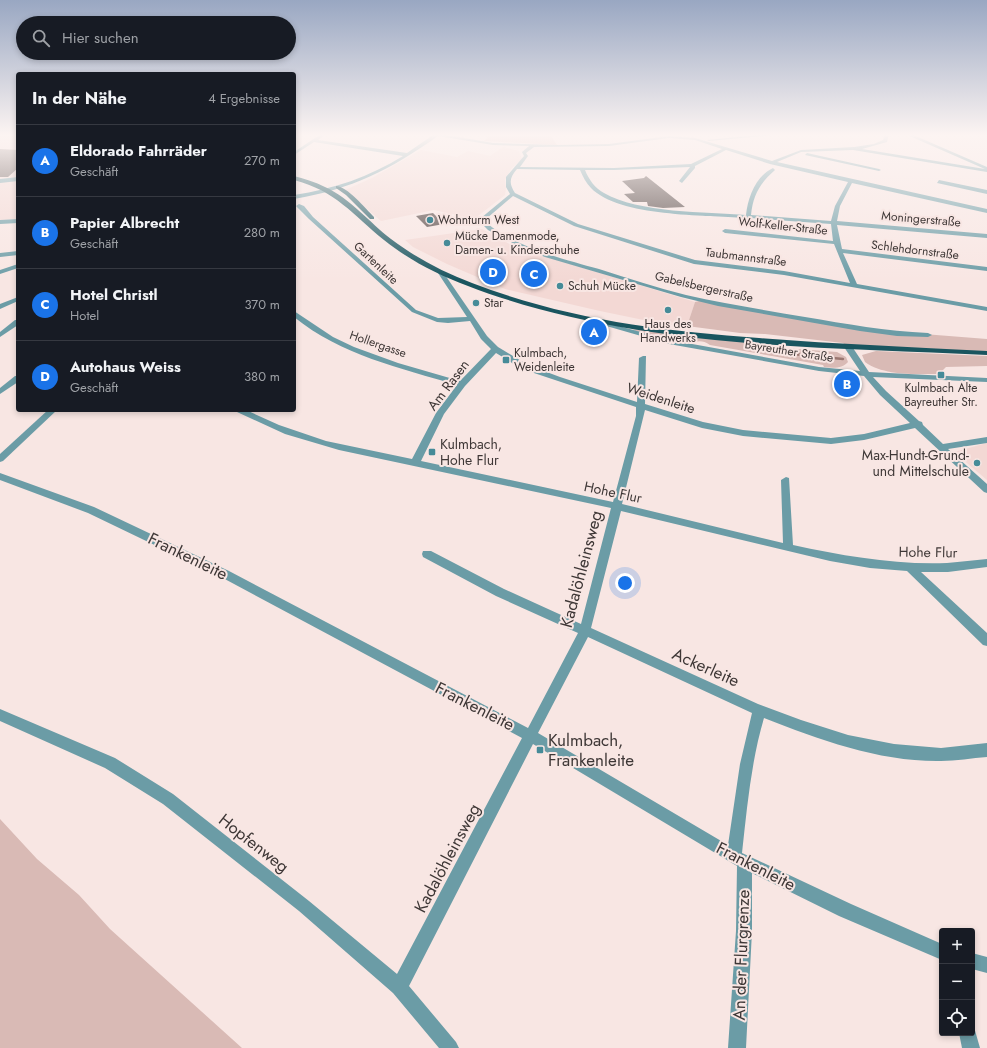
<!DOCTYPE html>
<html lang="de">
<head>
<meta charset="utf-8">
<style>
  :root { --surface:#171b24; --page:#20242c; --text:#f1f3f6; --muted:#9ea1a6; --line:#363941; --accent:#1a73e8 }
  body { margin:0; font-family:Jost,sans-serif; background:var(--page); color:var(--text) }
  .controls { position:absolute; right:12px; bottom:12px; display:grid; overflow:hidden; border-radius:4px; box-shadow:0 2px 6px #0003 }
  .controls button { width:36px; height:36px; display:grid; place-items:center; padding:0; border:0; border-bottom:1px solid var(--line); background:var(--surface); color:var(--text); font:20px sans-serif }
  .you { position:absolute; left:625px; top:583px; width:14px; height:14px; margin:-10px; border:3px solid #fff; border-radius:50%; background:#1a73e8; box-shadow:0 0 0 6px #1a73e833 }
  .badge { display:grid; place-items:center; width:26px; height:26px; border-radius:50%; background:var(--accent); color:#fff; font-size:13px; font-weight:700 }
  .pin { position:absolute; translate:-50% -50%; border:2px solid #fff; box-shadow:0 1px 4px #0006 }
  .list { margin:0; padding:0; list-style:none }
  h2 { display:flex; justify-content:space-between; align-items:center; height:52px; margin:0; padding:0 16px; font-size:17px }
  h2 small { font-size:13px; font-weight:400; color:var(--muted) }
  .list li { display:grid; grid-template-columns:26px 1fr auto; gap:12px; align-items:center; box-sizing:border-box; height:72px; padding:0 16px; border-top:1px solid var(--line) }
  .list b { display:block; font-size:15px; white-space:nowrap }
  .list p { margin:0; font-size:13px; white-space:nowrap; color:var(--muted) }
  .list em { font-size:13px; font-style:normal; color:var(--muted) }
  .icon { flex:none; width:22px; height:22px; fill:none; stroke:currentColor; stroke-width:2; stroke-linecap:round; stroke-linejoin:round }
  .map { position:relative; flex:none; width:987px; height:1048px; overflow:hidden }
  .search { position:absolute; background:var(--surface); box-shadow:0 2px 6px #0003; left:16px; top:16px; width:280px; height:44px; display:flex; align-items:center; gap:10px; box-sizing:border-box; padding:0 14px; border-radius:22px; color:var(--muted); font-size:15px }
  .panel { position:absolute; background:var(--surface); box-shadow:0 2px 6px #0003; left:16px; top:72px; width:280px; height:340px; border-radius:4px }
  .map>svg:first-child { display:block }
  .built { fill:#f3d8d4 }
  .green { fill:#d9bab5 }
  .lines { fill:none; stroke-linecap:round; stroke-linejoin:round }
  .stream { stroke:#9b7771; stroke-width:2.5 }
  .building { fill:#4d3f3d }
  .minor { fill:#6b9ca6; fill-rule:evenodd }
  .major { fill:#1a555f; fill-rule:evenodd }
  .poi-dot { fill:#468b98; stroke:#f8e6e3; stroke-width:1.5 }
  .labels { text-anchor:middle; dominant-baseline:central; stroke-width:4; stroke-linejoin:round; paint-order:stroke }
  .far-street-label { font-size:12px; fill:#3e3736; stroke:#f8e6e3 }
  .far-poi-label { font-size:12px; fill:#3e3736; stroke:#f8e6e3; text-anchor:start }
  .street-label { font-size:14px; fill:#3e3736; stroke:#f8e6e3 }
  .poi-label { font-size:14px; fill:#3e3736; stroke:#f8e6e3; text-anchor:start }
  .near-street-label { font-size:17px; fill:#3e3736; stroke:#f8e6e3 }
  .near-poi-label { font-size:17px; fill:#3e3736; stroke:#f8e6e3; text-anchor:start }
</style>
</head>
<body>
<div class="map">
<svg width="987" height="1048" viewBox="0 0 987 1048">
  <rect width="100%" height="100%" fill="#f8e6e3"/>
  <g class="built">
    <polygon points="0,135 18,136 18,177 0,179"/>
    <polygon points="503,147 519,151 522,159 511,169 505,180 506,189 505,195 474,219 434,210 381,221 345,190 372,178 421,150 457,157 468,151 490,156"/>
    <polygon points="18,180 18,219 0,220 0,182"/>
    <polygon points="482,229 515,247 695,302 687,326 663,324 600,311 505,289 447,264 413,247 405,240"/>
    <polygon points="987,443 987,480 954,452"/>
  </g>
  <g class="green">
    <polygon points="491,134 550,134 557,145 484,141"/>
    <polygon points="703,300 860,329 987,339 987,353 848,347 843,343 765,334 740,333 687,326 695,302"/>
    <path d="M637 329 753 343 771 347 837 352 846 357 848 362C842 369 833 368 824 367L823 365 710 345C701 338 695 343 686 342 667 341 650 335 632 330Z"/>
    <path d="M876 351 987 356V366L946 367 939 374C916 374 884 376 865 362L862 355Z"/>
    <polygon points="0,819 37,859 79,895 110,929 242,1048 0,1048"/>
  </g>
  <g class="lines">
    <polyline class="stream" points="773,352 843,359"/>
  </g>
  <g class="building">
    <polygon points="0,149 18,150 18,168 8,177 0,177"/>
    <polygon points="646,176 685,207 663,208 648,206 647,202 633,202 624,194 635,193 622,181 644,178"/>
    <polygon points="433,213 444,224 427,227 416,216"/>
  </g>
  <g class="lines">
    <g class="minor">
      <path d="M321 134H326L318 140 407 153 433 135 430 134H441L493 143 558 145 609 144 669 136 695 138 772 161 801 150 854 147 874 144 883 140 885 134H889L887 142 862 149 985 169 905 134H911L987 167V172L853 150 801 152 777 162 987 209V213L852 183 840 206 837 221 987 234V238L837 225 842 249 987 267V271L843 253 857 284 987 307V311L784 275 694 264 574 226 513 196 486 219V222C511 246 566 260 599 269 628 278 657 288 686 295 725 304 765 310 805 317 846 324 886 331 928 333L932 335 928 337 897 336 860 331 718 306 681 297 545 257 522 248 488 230 480 222 481 218 510 194 506 187V177L524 156 522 152 529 146 493 145 438 136C390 170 352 189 294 199V195C334 189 369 177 403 156L314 142 294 155V152ZM669 138 695 140 722 149 691 164 614 168 520 167 528 156 526 153 534 147 609 146ZM726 150 770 164 848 182 835 206 831 221 751 215C753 195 760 183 775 170L773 168C756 176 748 197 746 215 706 212 638 213 604 193 595 188 589 180 585 170H614L690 167 679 181 682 183 695 168V166ZM517 169 580 170C583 177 586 183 591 188 619 217 706 215 745 218L748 220 750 218 831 224 833 241 725 229 722 231 725 233 834 244 850 283 784 271 695 260 578 224 515 193C509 184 509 178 517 169Z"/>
      <polygon points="552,134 578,134 576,135"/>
      <polygon points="766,134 787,134 709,141 707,140"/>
      <polygon points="807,153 879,169 881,170 879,171 805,155"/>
      <polygon points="18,177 18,181 0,183 0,179"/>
      <polygon points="939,180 987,190 987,194 937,183"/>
      <path d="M299 204 304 206 313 217 416 310 438 318 467 317 438 273 443 272 487 336 498 347 528 365 560 377 637 402 639 358 643 356H646L645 404 703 422 743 430 831 438 864 434 910 423 880 395 864 376 819 371 669 344 589 321V319H593L670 340 819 367 860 371 844 347 848 345H851L869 372 987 378V382L873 377 886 391 919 421 922 422 923 425 943 444 987 437V443L948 449 987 484V493L984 492 915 428 864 440 831 444 743 436 702 428 645 410 622 504 783 543 781 480 786 477 789 478 793 545C844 556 895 565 947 563 961 562 974 560 987 559V567L948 572H921L987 633V646L983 645 907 571 870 568 830 561 621 511 591 628 758 704 801 720 848 735 894 744 941 748 987 743V757C972 758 956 761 941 761 880 762 820 740 764 718 751 762 747 808 742 853L851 904 942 944V960L839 916 752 873V931L746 1048H728L736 931 737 866 533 744 409 986 456 1042 459 1048H439L393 993 299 911 163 804 105 768 0 721V709L115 758 173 794 309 901 397 974 522 738 221 577 88 513 0 480V473L94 507 229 571 528 728 578 633 496 596 423 557 422 554 423 551H431L504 589 581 624 611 508 339 450 285 434 237 412 236 410H246L279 425 326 441 412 459 436 413 457 385C400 368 341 355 294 317V311L333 337 354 347 398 363 460 381 491 349 481 339 470 321 448 323 437 322 412 312 309 219 296 206ZM496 353 522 369 636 407V416L613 502 421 461 444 414 465 386ZM588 637 752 713 740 764 728 845 538 733Z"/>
      <polygon points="18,219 18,223 0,224 0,220"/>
      <polygon points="18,251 18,255 0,257 0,253"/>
      <polygon points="18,264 18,268 0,274 0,270"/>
      <polygon points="18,297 18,301 0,309 0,304"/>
      <polygon points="15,320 18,320 18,325 0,337 0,332"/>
      <polygon points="15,376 18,376 18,382 0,394 0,388"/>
      <polygon points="48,410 57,410 3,461 0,462 0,454"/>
      <polygon points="972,953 987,957 987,973 972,969"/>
      <polygon points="972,1026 974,1027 980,1048 962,1048 959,1033 972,1033"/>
    </g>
    <g class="major">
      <path d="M294 176C305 179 315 182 325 187 351 199 369 222 391 239 416 258 443 272 472 283 565 319 661 331 759 338 835 344 911 347 987 351V355C816 347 629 348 468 286 438 275 409 260 384 240 352 214 336 191 294 180Z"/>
      <path d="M336 186C347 186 366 209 374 217V219H370L346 195 336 188Z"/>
    </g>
  </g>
  <linearGradient id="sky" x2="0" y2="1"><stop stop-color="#99a7c2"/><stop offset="0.48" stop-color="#fcf4f2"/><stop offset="1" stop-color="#fcf4f2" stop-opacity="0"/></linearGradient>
  <rect width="987" height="281" fill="url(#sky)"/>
  <g class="poi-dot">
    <circle cx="430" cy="220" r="4"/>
    <circle cx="447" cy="243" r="4"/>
    <circle cx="560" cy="286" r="4"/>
    <circle cx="476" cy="303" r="4"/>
    <circle cx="668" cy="310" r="4"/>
    <rect x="502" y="356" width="8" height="8" rx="2"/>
    <rect x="937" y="371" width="8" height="8" rx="2"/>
    <rect x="428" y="448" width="8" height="8" rx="2"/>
    <circle cx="977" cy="463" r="4"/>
    <rect x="536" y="746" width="8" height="8" rx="2"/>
  </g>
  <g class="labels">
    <g class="far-street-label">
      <text transform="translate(921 219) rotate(5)">Moningerstraße</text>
      <text transform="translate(783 226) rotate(6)">Wolf-Keller-Straße</text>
      <text transform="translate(915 250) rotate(7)">Schlehdornstraße</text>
      <text transform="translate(746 257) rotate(7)">Taubmannstraße</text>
      <text transform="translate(376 263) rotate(43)">Gartenleite</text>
      <text transform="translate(704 287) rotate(13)">Gabelsbergerstraße</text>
      <text transform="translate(378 344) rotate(19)">Hollergasse</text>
      <text transform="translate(789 351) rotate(9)">Bayreuther Straße</text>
    </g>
    <g class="far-poi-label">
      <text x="438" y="220">Wohnturm West</text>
      <text x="455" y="236">Mücke Damenmode,<tspan x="455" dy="14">Damen- u. Kinderschuhe</tspan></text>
      <text x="568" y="286">Schuh Mücke</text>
      <text x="484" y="303">Star</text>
      <text x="668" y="324" text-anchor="middle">Haus des<tspan x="668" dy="14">Handwerks</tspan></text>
      <text x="514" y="353">Kulmbach,<tspan x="514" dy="14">Weidenleite</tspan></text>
      <text x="941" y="388" text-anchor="middle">Kulmbach Alte<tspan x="941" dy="14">Bayreuther Str.</tspan></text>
    </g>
    <g class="street-label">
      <text transform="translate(448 385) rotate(-53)">Am Rasen</text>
      <text transform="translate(661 398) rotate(18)">Weidenleite</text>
      <text transform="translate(613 492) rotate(12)">Hohe Flur</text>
      <text transform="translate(928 552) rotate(1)">Hohe Flur</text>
    </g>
    <g class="poi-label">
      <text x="440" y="444">Kulmbach,<tspan x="440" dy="16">Hohe Flur</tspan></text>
      <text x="969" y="455" text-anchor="end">Max-Hundt-Grund-<tspan x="969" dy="16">und Mittelschule</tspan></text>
    </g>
    <g class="near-street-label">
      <text transform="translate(188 556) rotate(26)">Frankenleite</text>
      <text transform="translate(581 569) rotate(-75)">Kadalöhleinsweg</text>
      <text transform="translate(706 667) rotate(24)">Ackerleite</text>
      <text transform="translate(475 706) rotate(27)">Frankenleite</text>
      <text transform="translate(254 843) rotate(38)">Hopfenweg</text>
      <text transform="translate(447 858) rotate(-62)">Kadalöhleinsweg</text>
      <text transform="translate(756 866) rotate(27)">Frankenleite</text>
      <text transform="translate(741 955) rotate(-88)">An der Flurgrenze</text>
    </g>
    <g class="near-poi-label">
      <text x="548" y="740">Kulmbach,<tspan x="548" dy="20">Frankenleite</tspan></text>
    </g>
  </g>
</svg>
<div class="controls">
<button>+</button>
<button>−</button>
<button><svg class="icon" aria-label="locate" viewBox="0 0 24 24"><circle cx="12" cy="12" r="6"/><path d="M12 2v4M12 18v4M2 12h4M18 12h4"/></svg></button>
</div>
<div class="you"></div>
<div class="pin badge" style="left:594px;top:332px">A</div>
<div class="pin badge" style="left:847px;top:384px">B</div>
<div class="pin badge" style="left:534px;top:274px">C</div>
<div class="pin badge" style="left:493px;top:272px">D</div>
<div class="search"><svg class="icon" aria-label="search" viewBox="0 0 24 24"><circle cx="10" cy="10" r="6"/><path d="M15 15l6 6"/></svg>Hier suchen</div>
<section class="panel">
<h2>In der Nähe<small>4 Ergebnisse</small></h2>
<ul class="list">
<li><span class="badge">A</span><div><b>Eldorado Fahrräder</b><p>Geschäft</p></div><em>270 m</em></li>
<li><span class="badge">B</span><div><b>Papier Albrecht</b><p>Geschäft</p></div><em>280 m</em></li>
<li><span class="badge">C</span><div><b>Hotel Christl</b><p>Hotel</p></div><em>370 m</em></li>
<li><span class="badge">D</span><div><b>Autohaus Weiss</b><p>Geschäft</p></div><em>380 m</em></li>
</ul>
</section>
</div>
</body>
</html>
